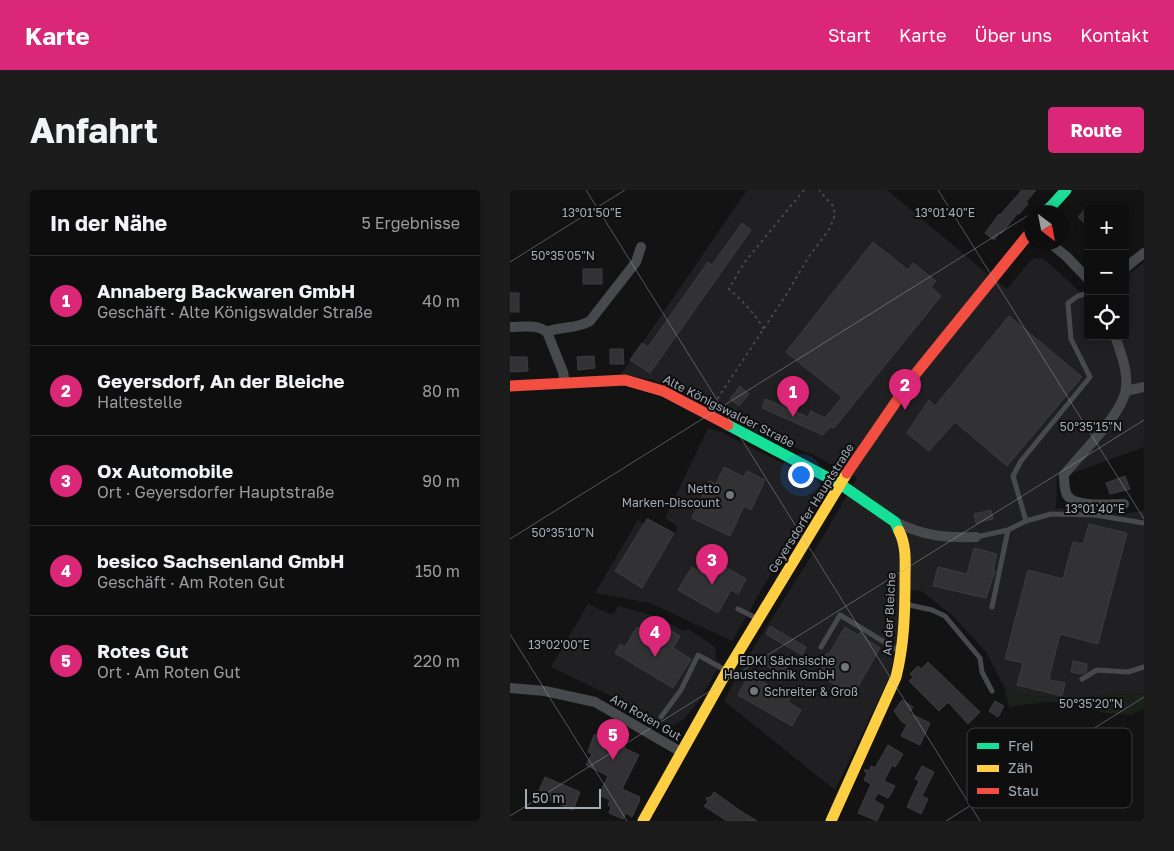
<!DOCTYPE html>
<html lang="de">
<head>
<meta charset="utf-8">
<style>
  :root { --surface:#0e0e0f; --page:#1c1c1d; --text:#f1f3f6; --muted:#9b9c9e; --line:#2e2e2f; --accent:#db2777 }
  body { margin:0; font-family:"Golos Text",sans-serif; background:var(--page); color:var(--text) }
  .controls { position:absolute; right:15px; top:15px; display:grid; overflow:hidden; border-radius:5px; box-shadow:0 2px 12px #0003 }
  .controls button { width:45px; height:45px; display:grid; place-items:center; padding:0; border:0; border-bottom:1px solid var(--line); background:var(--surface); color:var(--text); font:25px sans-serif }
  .compass { position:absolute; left:514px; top:15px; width:45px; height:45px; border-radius:50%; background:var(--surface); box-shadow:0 2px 12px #0003; rotate:148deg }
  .scale { position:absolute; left:15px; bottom:12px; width:76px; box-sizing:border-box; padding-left:5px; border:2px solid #a3abb6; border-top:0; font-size:14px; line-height:18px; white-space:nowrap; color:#a3abb6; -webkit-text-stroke:4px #0e0e0f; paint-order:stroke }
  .you { position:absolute; left:290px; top:284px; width:18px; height:18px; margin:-12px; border:4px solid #fff; border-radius:50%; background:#1a73e8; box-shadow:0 0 0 8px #1a73e833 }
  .badge { display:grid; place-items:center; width:32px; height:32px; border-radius:50%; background:var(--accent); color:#fff; font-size:16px; font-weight:700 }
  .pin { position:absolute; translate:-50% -41px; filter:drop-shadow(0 1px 2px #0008) }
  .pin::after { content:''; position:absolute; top:26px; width:18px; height:15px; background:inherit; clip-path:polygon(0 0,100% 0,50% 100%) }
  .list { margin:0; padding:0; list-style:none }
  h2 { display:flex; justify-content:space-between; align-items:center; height:65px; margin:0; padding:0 20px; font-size:21px }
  h2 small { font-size:16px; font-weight:400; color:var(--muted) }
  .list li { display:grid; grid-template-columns:32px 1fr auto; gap:15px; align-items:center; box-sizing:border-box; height:90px; padding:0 20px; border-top:1px solid var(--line) }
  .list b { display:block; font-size:19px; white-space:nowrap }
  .list p { margin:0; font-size:16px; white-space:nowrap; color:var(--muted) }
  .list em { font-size:16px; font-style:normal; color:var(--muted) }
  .icon { flex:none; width:28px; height:28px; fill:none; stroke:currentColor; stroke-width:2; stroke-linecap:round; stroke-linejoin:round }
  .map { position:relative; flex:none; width:634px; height:631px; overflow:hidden; border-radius:5px }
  header { display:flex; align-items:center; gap:30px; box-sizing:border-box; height:70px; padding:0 25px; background:var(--accent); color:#fff }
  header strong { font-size:24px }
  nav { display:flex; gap:28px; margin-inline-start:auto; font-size:18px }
  .intro { display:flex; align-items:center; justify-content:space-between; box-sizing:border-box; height:120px; padding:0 30px }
  h1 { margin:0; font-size:35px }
  .button { padding:12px 22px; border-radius:5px; background:var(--accent); color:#fff; font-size:18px; font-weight:700 }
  main { display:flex; gap:30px; padding:0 30px }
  aside { flex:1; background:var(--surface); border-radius:5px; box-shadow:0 2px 12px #0003 }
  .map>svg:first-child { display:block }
  .built { fill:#202022 }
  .green { fill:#1a211a }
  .building { fill:#323235; stroke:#3c3d40 }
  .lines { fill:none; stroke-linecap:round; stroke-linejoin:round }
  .path { stroke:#494b4e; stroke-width:2; stroke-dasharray:2.5 4; stroke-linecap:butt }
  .lane { stroke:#47494d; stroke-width:5 }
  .street { stroke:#47494d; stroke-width:10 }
  .fast { stroke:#16e098; stroke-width:11 }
  .slow { stroke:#ffcf43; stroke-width:11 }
  .jam { stroke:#f24e42; stroke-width:11 }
  .ticks { fill:none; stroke:#a3abb6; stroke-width:1; stroke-opacity:0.45 }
  .poi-dot { fill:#71767d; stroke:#0e0e0f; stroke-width:2 }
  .labels { text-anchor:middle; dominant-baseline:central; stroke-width:4; stroke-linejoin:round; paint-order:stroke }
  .street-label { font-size:12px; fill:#a3abb6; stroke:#0e0e0f }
  .poi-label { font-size:12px; fill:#a3abb6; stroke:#0e0e0f; text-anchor:end }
  .key { fill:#0e0e0f; stroke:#3b3d41; stroke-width:1 }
  .key-label { font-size:14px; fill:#a3abb6 }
  .ticks-label { font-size:12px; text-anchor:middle; fill:#a3abb6; stroke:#0e0e0f; stroke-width:4; stroke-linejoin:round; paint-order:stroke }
</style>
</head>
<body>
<header>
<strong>Karte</strong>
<nav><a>Start</a><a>Karte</a><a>Über uns</a><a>Kontakt</a></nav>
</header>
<div class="intro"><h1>Anfahrt</h1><a class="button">Route</a></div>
<main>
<aside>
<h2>In der Nähe<small>5 Ergebnisse</small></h2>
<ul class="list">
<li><span class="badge">1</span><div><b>Annaberg Backwaren GmbH</b><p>Geschäft · Alte Königswalder Straße</p></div><em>40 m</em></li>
<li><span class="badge">2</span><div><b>Geyersdorf, An der Bleiche</b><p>Haltestelle</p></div><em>80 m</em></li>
<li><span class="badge">3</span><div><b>Ox Automobile</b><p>Ort · Geyersdorfer Hauptstraße</p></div><em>90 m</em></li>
<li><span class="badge">4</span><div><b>besico Sachsenland GmbH</b><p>Geschäft · Am Roten Gut</p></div><em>150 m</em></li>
<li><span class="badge">5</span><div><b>Rotes Gut</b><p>Ort · Am Roten Gut</p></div><em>220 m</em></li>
</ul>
</aside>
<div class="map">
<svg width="634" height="631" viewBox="0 0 634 631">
  <rect width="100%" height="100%" fill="#131314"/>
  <g class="built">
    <polygon points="237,0 377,0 475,82 497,99 521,70 527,68 534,69 578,109 578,146 615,146 615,87 634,72 634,257 566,282 547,286 546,318 570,319 612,324 634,321 634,503 557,508 507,505 494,497 476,462 443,426 411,401 391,399 390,436 379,488 325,600 214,511 232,476 305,360 347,288 304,265 242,241 182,207 143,190 111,184"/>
    <polygon points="198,238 211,242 306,290 314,299 280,360 263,380 222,451 140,413 85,403 128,330 134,334 138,328 165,343 168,337 155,328"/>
    <polygon points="78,414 102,425 109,416 148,427 173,441 178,439 205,457 206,465 205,469 211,473 189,511 174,529 160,537 145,535 142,530 126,518 41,477"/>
  </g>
  <polygon class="green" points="494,497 507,505 557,508 634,503 634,518 621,525 594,523 564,513 537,512 499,517"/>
  <g class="building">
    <polygon points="512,0 526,0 516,12 518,14 509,24 508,23 491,44 490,42 484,50 475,43 489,24 490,25"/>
    <polygon points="578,16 578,36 568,27"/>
    <polygon points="232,33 241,40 140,183 120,170 132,153 138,157 198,72 202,75"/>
    <polygon points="363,52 398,80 403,73 426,91 421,97 431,106 324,238 320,237 313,245 252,218 255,209 298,227 301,221 315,228 332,207 276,162"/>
    <rect x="73" y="79" width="19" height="15"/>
    <rect x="0" y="103" width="9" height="19"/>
    <polygon points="499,126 572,187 497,276 445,232 419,261 397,243 419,210 425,216"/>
    <polygon points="100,159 113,159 114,174 100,174"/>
    <polygon points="84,166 85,178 68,180 67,167"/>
    <polygon points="0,167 17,167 18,181 0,182"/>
    <polygon points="230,196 239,204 229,216 220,209"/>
    <polygon points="214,277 234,287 237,281 255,290 241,320 234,316 220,346 182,328 199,291 206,294"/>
    <polygon points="615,286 620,299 600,304 596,293"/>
    <polygon points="481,320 483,329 466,333 464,324"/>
    <polygon points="137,329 164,343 132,398 105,381"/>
    <polygon points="579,334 617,343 588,454 550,444 539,488 540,490 555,493 552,506 507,495 513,473 495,469 518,380 553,389 563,352 573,354"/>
    <polygon points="464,358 487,364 483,379 485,380 484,384 476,408 423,396 428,377 457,384"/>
    <polygon points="205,371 236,389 228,404 221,400 208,423 168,400 182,377 196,386"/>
    <polygon points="151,435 170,446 163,458 181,469 163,498 105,463 110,454 115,457 127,437 144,447"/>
    <polygon points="260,436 296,457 292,465 256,444"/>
    <polygon points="335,437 348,445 350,442 357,447 356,449 370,458 343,505 307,484 315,471 313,469 317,463 319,464"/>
    <polygon points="258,466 281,480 277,488 254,474"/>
    <polygon points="563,471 577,474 576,482 571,484 561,482"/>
    <polygon points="418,472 470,522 458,534 438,512 429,521 399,491 403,487 400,484 408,476 411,479"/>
    <polygon points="239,484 280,508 278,512 291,520 282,536 228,505"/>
    <polygon points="392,510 403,517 399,523 420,533 410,555 391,546 397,534 392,532 384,521"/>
    <polygon points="485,511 494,516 488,527 479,521"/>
    <polygon points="92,541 116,553 114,558 129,565 112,599 130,607 129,612 122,627 116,623 113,629 99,623 101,617 98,615 100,610 89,605 98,586 76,575 82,564 78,562 84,545 90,544"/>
    <polygon points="378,555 393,564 385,577 382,575 374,591 385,596 381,604 378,608 368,603 364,610 374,616 367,631 348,623 361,594 354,590 357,584 354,580 360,580 361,576 365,578"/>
    <polygon points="412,576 424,582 412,606 418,609 411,624 397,617 409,591 405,589"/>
    <polygon points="35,587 70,602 63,620 27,605"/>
    <polygon points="204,602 229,620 247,631 217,631 194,616 198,612 196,608 201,607"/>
  </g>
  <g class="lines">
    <g class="path">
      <path d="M254 139C244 123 233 111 219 99L234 73 294 0"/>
      <polyline points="204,214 276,105 298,68 320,38 325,25 323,16 309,0"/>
    </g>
    <g class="lane">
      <polyline points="516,331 503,286 511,271 580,187 561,149 558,113 568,106 578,103"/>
      <polyline points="466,347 498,340 516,331 541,324 585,325 634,333"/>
      <polyline points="395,414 422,420 435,426 470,468 472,482 482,501"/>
      <polyline points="482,417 498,340"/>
      <polyline points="228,419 246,428"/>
      <polyline points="311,457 330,425 389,461"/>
      <polyline points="572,489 587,480 618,482 634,477"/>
      <polyline points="151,527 171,500 188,465 217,481"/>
    </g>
    <g class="street">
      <polyline points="539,52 557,67 578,89"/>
      <polyline points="615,78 634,63"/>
      <path d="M0 137C12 137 27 134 37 142L53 182 55 193"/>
      <path d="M37 142C52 136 67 139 80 131L126 72 131 57"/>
      <path d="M605 146C611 163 618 181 616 198 614 223 570 264 554 285 554 291 554 299 557 305 565 318 600 314 614 314"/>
      <polyline points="616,201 634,197"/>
      <path d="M385 332C415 346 433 348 466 347"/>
      <polyline points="0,498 35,501 85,512 171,562"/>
    </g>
    <g class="fast">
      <polyline points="536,22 556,0"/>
      <polyline points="218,235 330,294 385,332 389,341"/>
    </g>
    <g class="slow">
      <polyline points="133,631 217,481 337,283"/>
      <path d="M321 631 386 487C394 455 395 424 395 390 395 373 397 357 389 341"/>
    </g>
    <g class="jam">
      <polyline points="0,196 115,190 153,201 218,235"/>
      <polyline points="337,283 403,187 522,40"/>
    </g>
  </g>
  <path class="ticks" d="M76 0 470 631M428 0 634 329M523 22 559 0M0 72 115 0M0 349 522 23M0 444 117 631M0 626 634 230M436 631 634 507"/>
  <g class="poi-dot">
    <circle cx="220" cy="305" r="5"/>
    <circle cx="335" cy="477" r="5"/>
    <circle cx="244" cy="501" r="5"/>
  </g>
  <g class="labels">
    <g class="street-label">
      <text transform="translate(219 221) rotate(27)">Alte Königswalder Straße</text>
      <text transform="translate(301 318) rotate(-58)">Geyersdorfer Hauptstraße</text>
      <text transform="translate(379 424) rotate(-87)">An der Bleiche</text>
      <text transform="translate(136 527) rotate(30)">Am Roten Gut</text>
    </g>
    <g class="poi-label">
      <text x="210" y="298">Netto<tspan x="210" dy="14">Marken-Discount</tspan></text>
      <text x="325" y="470">EDKI Sächsische<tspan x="325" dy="14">Haustechnik GmbH</tspan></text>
      <text x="254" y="501" text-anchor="start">Schreiter &amp; Groß</text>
    </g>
  </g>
  <rect x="457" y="538" width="165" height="80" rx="8" class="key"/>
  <rect x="467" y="553" width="22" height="6" fill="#16e098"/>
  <rect x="467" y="575" width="22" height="7" fill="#ffcf43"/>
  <rect x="467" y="598" width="22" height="6" fill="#f24e42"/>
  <g class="key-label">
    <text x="498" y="561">Frei</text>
    <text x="498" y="583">Zäh</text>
    <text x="498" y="606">Stau</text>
  </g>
  <g class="ticks-label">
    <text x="82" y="27">13°01'50"E</text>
    <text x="435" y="27">13°01'40"E</text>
    <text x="53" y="70">50°35'05"N</text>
    <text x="581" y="241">50°35'15"N</text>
    <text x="585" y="323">13°01'40"E</text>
    <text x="53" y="347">50°35'10"N</text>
    <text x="49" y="459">13°02'00"E</text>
    <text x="581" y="518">50°35'20"N</text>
  </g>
</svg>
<div class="controls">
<button>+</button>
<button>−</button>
<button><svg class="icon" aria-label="locate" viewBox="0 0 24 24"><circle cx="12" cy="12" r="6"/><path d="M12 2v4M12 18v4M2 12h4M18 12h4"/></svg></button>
</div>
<svg class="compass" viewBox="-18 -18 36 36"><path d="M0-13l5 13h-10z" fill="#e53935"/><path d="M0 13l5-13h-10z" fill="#9b9c9e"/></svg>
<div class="scale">50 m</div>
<div class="you"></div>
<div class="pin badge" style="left:283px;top:227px">1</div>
<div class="pin badge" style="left:395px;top:220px">2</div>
<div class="pin badge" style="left:202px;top:395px">3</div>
<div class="pin badge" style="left:145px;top:467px">4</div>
<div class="pin badge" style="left:103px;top:570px">5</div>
</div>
</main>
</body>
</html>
